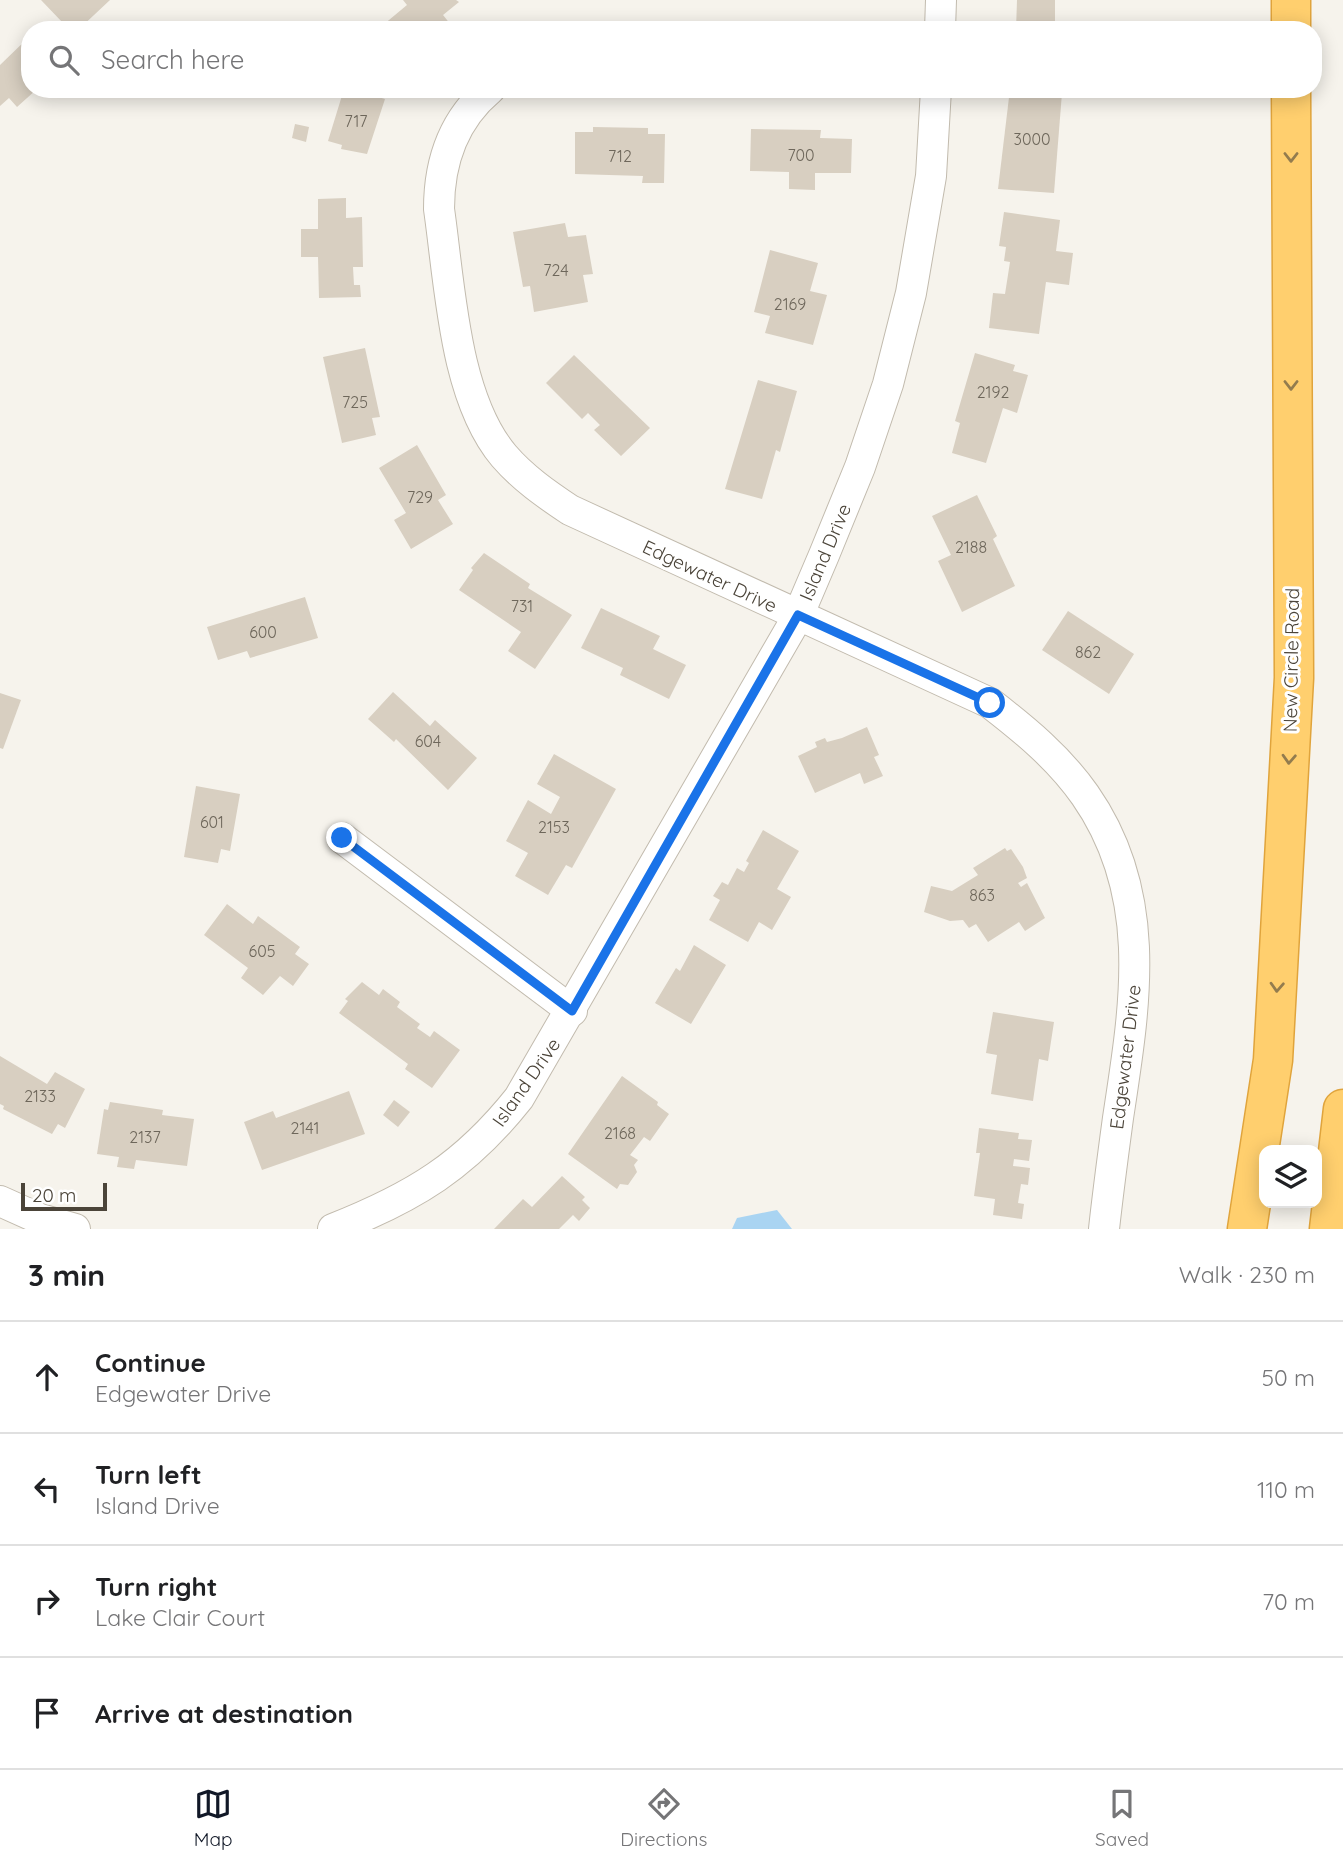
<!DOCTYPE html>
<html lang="en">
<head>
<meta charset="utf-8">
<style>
  :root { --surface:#fff; --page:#f2f2f2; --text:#202124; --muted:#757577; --line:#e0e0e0; --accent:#111827 }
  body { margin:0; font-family:Quicksand,sans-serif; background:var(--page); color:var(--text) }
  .controls { position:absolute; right:21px; bottom:21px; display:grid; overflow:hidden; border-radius:14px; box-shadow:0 4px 18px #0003 }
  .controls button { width:63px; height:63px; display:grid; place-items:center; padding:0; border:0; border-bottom:2px solid var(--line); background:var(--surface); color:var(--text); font:35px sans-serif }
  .scale { position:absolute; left:21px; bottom:18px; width:86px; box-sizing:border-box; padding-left:7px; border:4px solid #4b4439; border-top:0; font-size:19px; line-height:24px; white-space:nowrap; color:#4b4439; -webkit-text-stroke:5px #fff; paint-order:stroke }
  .stop { position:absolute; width:21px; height:21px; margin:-16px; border:5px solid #1a73e8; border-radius:50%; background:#fff }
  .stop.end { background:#1a73e8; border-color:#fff; box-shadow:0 2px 7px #0008 }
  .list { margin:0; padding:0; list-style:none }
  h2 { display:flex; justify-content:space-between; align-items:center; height:91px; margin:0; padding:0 28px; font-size:30px }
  h2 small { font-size:23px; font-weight:400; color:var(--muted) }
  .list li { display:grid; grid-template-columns:46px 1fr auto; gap:21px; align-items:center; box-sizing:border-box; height:112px; padding:0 28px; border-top:2px solid var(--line) }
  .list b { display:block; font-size:26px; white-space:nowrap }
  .list p { margin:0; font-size:23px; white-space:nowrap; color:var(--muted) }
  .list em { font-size:23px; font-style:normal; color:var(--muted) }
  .icon { flex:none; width:38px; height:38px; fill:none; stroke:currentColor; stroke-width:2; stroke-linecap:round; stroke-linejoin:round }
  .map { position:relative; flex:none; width:1343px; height:1229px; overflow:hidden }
  .search { position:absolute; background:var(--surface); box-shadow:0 4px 18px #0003; left:21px; right:21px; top:21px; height:77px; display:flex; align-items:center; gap:18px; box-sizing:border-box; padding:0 24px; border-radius:28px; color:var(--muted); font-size:26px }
  .sheet { height:539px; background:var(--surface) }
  nav { display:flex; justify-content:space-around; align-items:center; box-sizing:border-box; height:98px; border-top:2px solid var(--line); background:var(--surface); font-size:19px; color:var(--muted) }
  nav a { display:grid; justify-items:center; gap:4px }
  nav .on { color:var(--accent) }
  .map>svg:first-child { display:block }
  .water { fill:#a9d4f2 }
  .building { fill:#d8cfc1 }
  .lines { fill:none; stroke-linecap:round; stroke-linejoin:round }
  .minor-casing { stroke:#c2bbae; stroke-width:32 }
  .highway-casing { stroke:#e0a43c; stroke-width:41 }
  .minor { stroke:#fff; stroke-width:30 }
  .highway { stroke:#ffcf6e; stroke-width:38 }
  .oneway { stroke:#937c4e }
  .route { stroke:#1a73e8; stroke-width:9 }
  .labels { text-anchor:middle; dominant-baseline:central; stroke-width:6; stroke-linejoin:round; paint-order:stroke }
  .number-label { font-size:16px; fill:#6e675b }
  .street-label { font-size:19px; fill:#4b4439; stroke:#fff }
</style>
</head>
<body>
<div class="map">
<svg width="1343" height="1229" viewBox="0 0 1343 1229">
  <rect width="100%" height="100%" fill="#f6f3ec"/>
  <polygon class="water" points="777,1210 792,1229 732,1229 737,1218"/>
  <g class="building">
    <polygon points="41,0 110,0 78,30 73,30 65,21 63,23"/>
    <polygon points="403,0 456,0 459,2 443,15 451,25 446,30 377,30 407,5"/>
    <polygon points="1017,0 1055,0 1055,21 1062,21 1062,30 1016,30"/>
    <polygon points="30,36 30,89 37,89 17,107 9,98 0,106 0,65"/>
    <polygon points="344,89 377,89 375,96 385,99 367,154 341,149 342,145 328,141"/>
    <polygon points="1010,89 1062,93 1054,193 998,189"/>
    <polygon points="295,124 309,127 306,142 292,138"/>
    <polygon points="593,127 648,128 648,134 665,134 664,183 642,183 643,176 575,174 575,132 593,132"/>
    <polygon points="751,129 821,130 820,138 852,139 851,173 815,173 815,190 789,189 789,172 750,171"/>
    <polygon points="346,198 346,218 362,217 363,267 353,267 354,285 360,285 361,297 319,298 318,257 301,257 301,229 318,229 318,199"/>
    <polygon points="1004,212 1060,220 1056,251 1073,253 1069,285 1046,282 1039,334 989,328 993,293 1005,294 1010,262 1004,261 1006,247 999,246"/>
    <polygon points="565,223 568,237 586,235 593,274 583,275 588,302 534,312 530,286 523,287 513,232"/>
    <polygon points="770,250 818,263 810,291 827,295 813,345 765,333 770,316 754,312"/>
    <polygon points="365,348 380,417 372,418 376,435 342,443 323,357"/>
    <polygon points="975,353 1015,365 1013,371 1028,375 1017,413 1003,408 986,463 952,453 960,423 955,421"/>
    <polygon points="574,355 650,428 621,456 594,430 600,425 588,413 582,419 546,383"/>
    <polygon points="758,380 797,391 780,452 776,450 762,499 725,489"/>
    <polygon points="417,445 446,495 438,500 453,524 411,549 394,520 406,513 379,468"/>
    <polygon points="977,495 997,536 993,539 1015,586 962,612 938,561 951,555 932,516"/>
    <polygon points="484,553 530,584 528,588 572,615 535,669 508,651 521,632 459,590 473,570 471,568"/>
    <polygon points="305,597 318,638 250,658 247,651 218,660 207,627"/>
    <polygon points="601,608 660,636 653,649 686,665 669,699 620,675 623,668 581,648"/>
    <polygon points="1068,611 1134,654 1109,694 1042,650"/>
    <polygon points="393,692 430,726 435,720 477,758 448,790 396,739 394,742 368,719"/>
    <polygon points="0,693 21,700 3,749 0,748"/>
    <polygon points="867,727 879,755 874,757 883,776 864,784 860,773 815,793 798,756 817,747 815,742 825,738 827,742 842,738"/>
    <polygon points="554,754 616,789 572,868 566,865 548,895 515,876 528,853 506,841 528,800 551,814 560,797 537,784"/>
    <polygon points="196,786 240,794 230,851 221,849 218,863 184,857"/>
    <polygon points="763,830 799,851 777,889 791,897 772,930 759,922 748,942 709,920 720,900 713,896 722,882 728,885 737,868 744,872 749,863 746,861"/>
    <polygon points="1005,848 1007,851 1011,849 1023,867 1027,878 1018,883 1021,887 1027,883 1045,918 1025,931 1019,922 988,942 976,924 969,928 963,920 950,921 924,912 931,886 952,891 978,875 973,868"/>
    <polygon points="227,904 253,924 258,916 300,947 295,954 309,964 293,986 280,976 263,995 241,978 248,968 204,935"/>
    <polygon points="694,945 726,965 691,1024 655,1003 676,968 680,971"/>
    <polygon points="362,982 379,995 383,989 400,1002 397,1007 420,1024 417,1028 430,1037 434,1031 460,1050 432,1088 405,1069 408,1064 339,1013 348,1001 345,999"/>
    <polygon points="993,1012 1054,1022 1048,1061 1039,1059 1033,1101 991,1094 997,1055 986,1053"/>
    <polygon points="0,1056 47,1084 55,1072 85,1089 65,1128 58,1124 52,1134 3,1109 4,1106 0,1104"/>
    <polygon points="622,1076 658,1102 657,1105 669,1114 650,1141 644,1137 630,1155 638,1160 634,1165 637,1172 628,1185 620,1184 617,1189 568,1154"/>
    <polygon points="349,1091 365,1134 262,1170 244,1122 273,1111 276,1118"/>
    <polygon points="394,1100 410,1112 398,1127 383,1115"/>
    <polygon points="110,1102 163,1110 162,1115 194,1119 187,1166 136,1160 134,1169 117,1167 119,1157 97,1154 104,1109 108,1110"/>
    <polygon points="979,1128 1019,1133 1018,1139 1032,1140 1029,1161 1014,1159 1013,1166 1030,1168 1028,1185 1021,1184 1018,1203 1024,1204 1022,1219 993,1215 995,1199 974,1196 980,1153 976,1153"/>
    <polygon points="562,1176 585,1197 582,1200 590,1208 579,1221 573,1215 559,1229 494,1229 523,1199 532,1207"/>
  </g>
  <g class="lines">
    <defs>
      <g id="minor">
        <polyline points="940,30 941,0"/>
        <path d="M490 89C453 120 439 163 439 209 450 285 454 397 504 456 523 478 546 494 570 510L990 703C1025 730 1059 758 1085 795 1155 895 1135 1006 1118 1118 1113 1155 1108 1192 1104 1229"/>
        <polyline points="342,838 572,1011"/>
        <polyline points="0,1201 40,1219 75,1229"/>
        <path d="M333 1229C414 1197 465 1166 519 1098L798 616 824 555 860 467 888 384 911 293 931 176 936 89"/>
      </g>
      <g id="highway">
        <polyline points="1291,0 1291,30"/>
        <polyline points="1247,1229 1273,1060 1294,678 1291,89"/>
        <polyline points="1329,1229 1343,1109"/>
      </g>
    </defs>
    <use href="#minor" class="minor-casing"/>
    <use href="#highway" class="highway-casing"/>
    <use href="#minor" class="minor"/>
    <use href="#highway" class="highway"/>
  </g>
  <defs><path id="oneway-chevron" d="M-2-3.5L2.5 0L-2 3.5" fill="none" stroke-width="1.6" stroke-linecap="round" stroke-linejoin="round" transform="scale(1.75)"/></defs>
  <g class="oneway">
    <use href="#oneway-chevron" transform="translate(1291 157) rotate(90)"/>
    <use href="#oneway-chevron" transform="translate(1291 385) rotate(90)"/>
    <use href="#oneway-chevron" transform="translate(1289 759) rotate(93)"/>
    <use href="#oneway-chevron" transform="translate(1277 987) rotate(93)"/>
  </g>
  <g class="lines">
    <polyline class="route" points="342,838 572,1011 798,615 990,703"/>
  </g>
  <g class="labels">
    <g class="number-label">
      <text x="356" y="121">717</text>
      <text x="1032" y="139">3000</text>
      <text x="801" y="155">700</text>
      <text x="620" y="156">712</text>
      <text x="556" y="270">724</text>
      <text x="790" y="304">2169</text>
      <text x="993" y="392">2192</text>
      <text x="355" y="402">725</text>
      <text x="420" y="497">729</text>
      <text x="971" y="547">2188</text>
      <text x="522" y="606">731</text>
      <text x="263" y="632">600</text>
      <text x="1088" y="652">862</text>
      <text x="428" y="741">604</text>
      <text x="212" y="822">601</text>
      <text x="554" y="827">2153</text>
      <text x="982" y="895">863</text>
      <text x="262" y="951">605</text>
      <text x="40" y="1096">2133</text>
      <text x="305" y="1128">2141</text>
      <text x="620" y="1133">2168</text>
      <text x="145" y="1137">2137</text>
    </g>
    <g class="street-label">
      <text transform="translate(825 552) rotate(-67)">Island Drive</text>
      <text transform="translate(710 576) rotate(25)">Edgewater Drive</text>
      <text transform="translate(1291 660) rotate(-89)">New Circle Road</text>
      <text transform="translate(1125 1057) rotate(-83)">Edgewater Drive</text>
      <text transform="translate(526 1082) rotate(-55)">Island Drive</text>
    </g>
  </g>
</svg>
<div class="controls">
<button><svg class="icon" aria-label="layers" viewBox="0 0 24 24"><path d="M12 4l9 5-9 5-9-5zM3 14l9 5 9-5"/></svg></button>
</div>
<div class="scale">20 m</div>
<div class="stop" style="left:990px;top:703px"></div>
<div class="stop end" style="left:342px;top:838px"></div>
<div class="search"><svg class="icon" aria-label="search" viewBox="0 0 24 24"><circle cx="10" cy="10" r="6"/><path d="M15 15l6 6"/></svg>Search here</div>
</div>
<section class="sheet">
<h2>3 min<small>Walk · 230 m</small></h2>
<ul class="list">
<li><svg class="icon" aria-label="ahead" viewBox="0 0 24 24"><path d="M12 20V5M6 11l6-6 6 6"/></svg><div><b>Continue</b><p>Edgewater Drive</p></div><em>50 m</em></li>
<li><svg class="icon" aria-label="left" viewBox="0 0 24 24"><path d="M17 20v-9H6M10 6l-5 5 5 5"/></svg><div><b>Turn left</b><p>Island Drive</p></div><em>110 m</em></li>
<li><svg class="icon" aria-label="right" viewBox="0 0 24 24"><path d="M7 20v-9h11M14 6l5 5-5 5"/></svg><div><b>Turn right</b><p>Lake Clair Court</p></div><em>70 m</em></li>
<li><svg class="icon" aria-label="arrive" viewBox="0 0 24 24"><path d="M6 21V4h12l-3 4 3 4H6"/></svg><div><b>Arrive at destination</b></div></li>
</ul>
</section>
<nav>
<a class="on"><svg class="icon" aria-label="map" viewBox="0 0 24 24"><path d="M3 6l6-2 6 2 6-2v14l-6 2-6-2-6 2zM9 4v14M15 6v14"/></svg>Map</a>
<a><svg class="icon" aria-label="directions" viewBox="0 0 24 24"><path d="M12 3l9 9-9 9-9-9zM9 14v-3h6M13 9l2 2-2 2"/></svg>Directions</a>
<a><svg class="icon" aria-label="saved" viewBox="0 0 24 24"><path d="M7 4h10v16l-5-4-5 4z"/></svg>Saved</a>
</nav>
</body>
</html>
